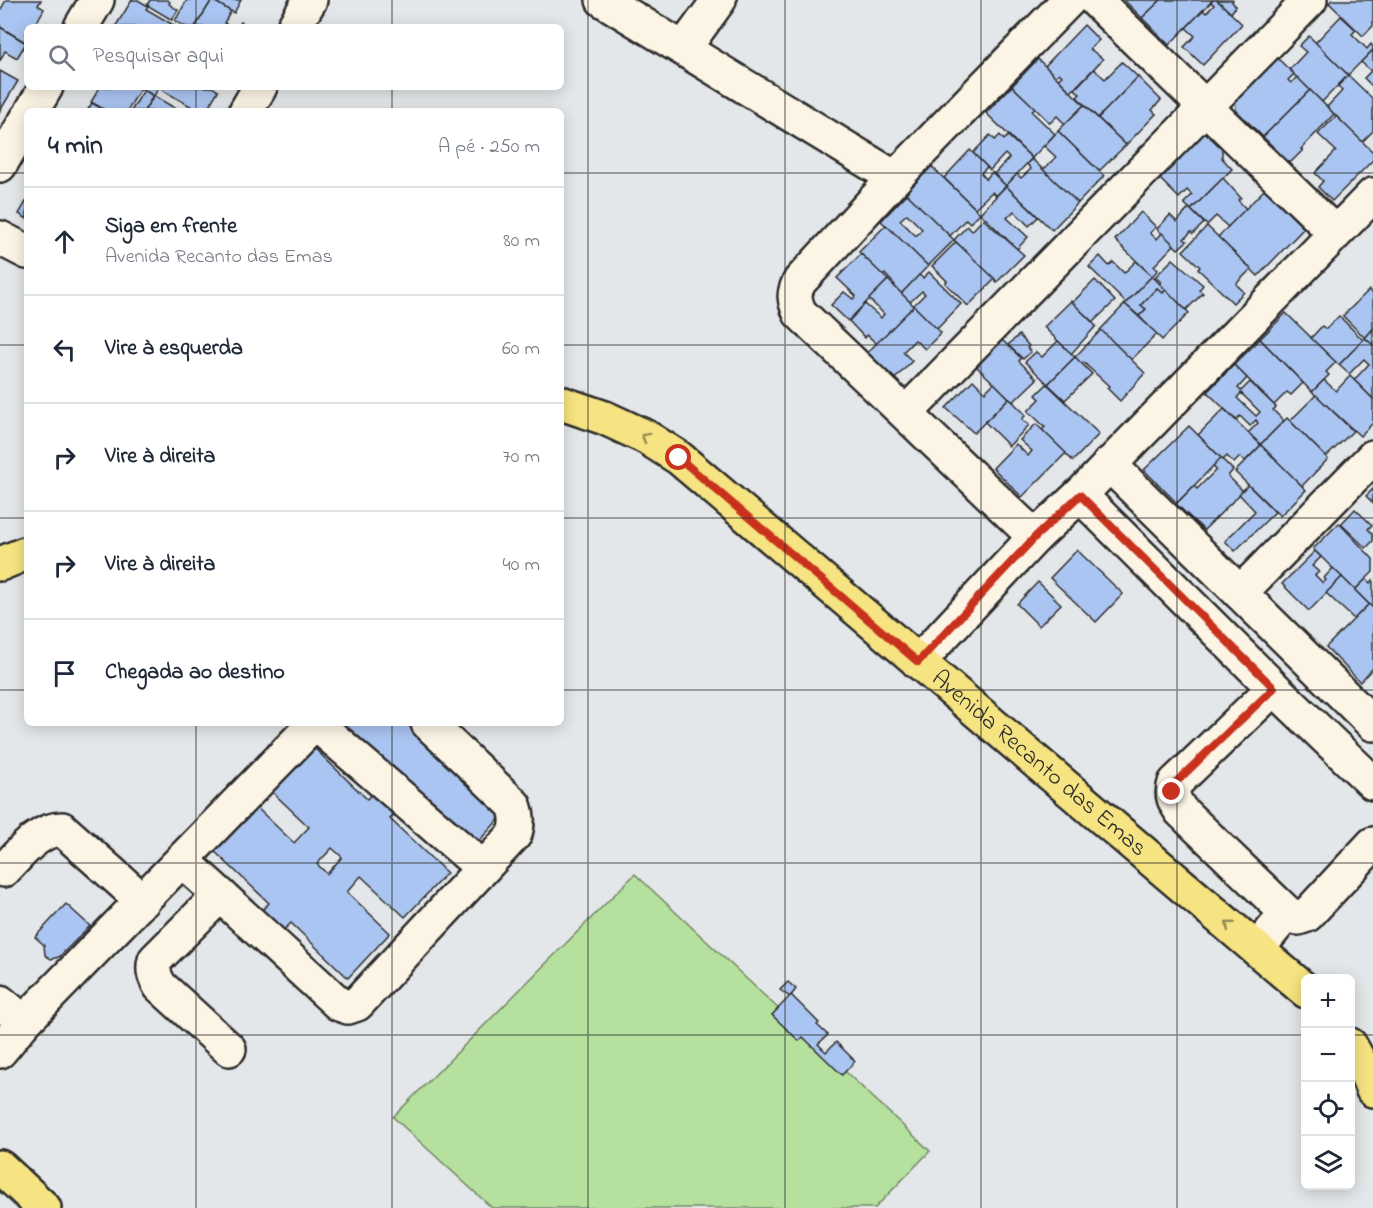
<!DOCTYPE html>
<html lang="pt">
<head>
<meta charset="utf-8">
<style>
  :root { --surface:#fff; --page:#f2f2f3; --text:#1f2937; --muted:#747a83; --line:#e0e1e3 }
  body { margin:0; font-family:"Indie Flower",sans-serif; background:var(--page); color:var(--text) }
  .controls { position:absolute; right:18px; bottom:18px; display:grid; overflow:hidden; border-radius:9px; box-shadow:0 3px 15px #0003 }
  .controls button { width:54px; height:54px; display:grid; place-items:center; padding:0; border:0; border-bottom:2px solid var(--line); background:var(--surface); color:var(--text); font:30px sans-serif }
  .stop { position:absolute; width:18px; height:18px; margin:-14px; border:4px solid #c8321e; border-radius:50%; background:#fff }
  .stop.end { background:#c8321e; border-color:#fff; box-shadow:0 2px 6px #0008 }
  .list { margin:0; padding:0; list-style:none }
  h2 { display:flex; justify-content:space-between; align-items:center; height:78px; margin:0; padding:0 24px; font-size:26px }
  h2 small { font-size:20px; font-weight:400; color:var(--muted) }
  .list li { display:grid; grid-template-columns:39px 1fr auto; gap:18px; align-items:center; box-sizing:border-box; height:108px; padding:0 24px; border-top:2px solid var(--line) }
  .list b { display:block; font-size:22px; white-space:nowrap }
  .list p { margin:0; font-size:20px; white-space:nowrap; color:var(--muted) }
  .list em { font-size:20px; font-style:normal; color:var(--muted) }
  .icon { flex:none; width:33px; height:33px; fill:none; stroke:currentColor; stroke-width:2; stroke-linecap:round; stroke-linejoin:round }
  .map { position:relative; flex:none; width:1373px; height:1208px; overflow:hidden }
  .search { position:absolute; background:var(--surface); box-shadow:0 3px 15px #0003; left:24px; top:24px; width:540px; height:66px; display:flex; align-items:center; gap:15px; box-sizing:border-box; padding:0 21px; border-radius:9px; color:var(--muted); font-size:22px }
  .panel { position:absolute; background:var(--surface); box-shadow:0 3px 15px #0003; left:24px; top:108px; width:540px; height:618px; border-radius:9px }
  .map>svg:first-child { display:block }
  .green { fill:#b5e09d; stroke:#708664; stroke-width:1.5 }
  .building { fill:#abc5f2; stroke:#2b2b2b; stroke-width:1.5; fill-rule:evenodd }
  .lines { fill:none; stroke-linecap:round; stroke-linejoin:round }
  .minor-casing { stroke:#2b2b2b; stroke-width:38 }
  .major-casing { stroke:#2b2b2b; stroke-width:38 }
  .minor { stroke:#fcf5e5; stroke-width:33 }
  .major { stroke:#f6e381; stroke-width:33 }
  .oneway { stroke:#908756 }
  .route { stroke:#c8321e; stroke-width:8 }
  .grid { fill:none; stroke:#2b2b2b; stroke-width:1.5; stroke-opacity:0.55 }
  .labels { text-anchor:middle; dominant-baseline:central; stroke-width:4.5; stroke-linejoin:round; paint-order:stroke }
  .street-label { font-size:24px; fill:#2b2b2b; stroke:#fcf5e5 }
</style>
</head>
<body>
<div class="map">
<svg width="1373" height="1208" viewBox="0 0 1373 1208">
  <rect width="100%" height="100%" fill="#e4e7e9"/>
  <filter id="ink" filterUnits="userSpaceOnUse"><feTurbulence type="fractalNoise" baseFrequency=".0167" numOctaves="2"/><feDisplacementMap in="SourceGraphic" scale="12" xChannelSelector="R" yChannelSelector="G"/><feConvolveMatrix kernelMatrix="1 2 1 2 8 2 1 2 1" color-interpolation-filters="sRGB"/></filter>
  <g filter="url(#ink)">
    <polygon class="green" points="635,874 930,1151 875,1208 492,1208 393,1117"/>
    <g class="building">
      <polygon points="6,0 41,0 38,5 44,9 34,27 27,27 25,42 0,27 0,11"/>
      <polygon points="132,0 138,0 148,6 146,9 177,27 115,27"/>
      <polygon points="150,0 167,0 170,2 169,4 178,10 172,20 147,5"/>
      <polygon points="187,0 212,0 195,27 186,27 175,21"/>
      <polygon points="212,0 231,11 224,23 226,24 224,27 195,27"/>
      <polygon points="212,0 241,0 234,13"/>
      <polygon points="1124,0 1161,0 1142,18"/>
      <polygon points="1161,0 1213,0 1169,45 1142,18"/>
      <polygon points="1213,0 1217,0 1242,24 1203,65 1184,47 1195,36 1186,28 1203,10 1206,13 1214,5 1211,2"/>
      <polygon points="1217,0 1233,0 1232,2 1236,6 1231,13"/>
      <polygon points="1332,0 1373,0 1373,26 1363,36 1329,3"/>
      <polygon points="1341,16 1356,30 1352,34 1367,49 1371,44 1373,47 1373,50 1348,75 1315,43"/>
      <polygon points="241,22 250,27 238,27"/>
      <polygon points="1084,25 1099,40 1090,49 1103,59 1071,92 1058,79 1062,76 1059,73 1055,77 1045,66"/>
      <polygon points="0,27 26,43 17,58 5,51 0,61"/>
      <polygon points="1309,36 1348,75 1322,102 1289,70 1306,52 1299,46"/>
      <polygon points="1373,50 1373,87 1364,78 1371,71 1361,62"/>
      <polygon points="1275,56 1294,74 1288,80 1291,83 1297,77 1310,90 1263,137 1236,110 1235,98"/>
      <polygon points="1038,59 1084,105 1065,124 1057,116 1050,123 1012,86"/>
      <polygon points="1122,62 1138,77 1098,118 1077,97 1080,94 1075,89 1094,69 1105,79"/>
      <polygon points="0,71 18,81 0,111"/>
      <polygon points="1348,75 1373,99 1373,131 1362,142 1327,107 1342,91 1338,86"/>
      <polygon points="1138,77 1161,100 1152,110 1156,114 1126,145 1098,118"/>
      <polygon points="1012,86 1035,108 1032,112 1055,134 1032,158 986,113"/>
      <polygon points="100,87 139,87 141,88 127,111 107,111 91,102"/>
      <polygon points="139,87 159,87 154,96"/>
      <polygon points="164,87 212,87 218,91 206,111 199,111 162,90"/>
      <polygon points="144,90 153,96 144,111 131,111"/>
      <polygon points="1310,90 1334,114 1301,149 1303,150 1290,163 1263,137"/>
      <polygon points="154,96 180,111 144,111"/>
      <polygon points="92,103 106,111 107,111 87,111"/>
      <polygon points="1084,105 1126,145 1099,171 1058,131"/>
      <polygon points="1336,116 1373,152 1373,160 1332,201 1318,187 1323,181 1315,173 1336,151 1318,134"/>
      <polygon points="1058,131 1104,176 1078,203 1043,170 1056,157 1044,146"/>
      <polygon points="1200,134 1207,134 1222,148 1222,158 1232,169 1191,210 1184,203 1192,195 1187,190 1179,198 1158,177"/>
      <polygon points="990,135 995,140 1000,135 1004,140 1008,136 1032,158 1006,186 994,174 1009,158 1005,154 990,170 973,153"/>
      <polygon points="970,150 987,167 981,173 986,179 992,172 1006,186 996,196 992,192 975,208 944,178"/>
      <polygon points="1032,159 1078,203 1052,230 1006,186 1017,174 1021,178 1031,169 1027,164"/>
      <polygon points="930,165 980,213 970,223 966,219 950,236 904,192"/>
      <polygon points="1223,178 1241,198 1238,200 1246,209 1228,227 1216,216 1207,225 1191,210"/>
      <polygon points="1006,186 1038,217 1029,226 1014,211 1007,218 1028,237 1017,249 980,213"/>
      <polygon points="1265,189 1304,228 1258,276 1218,237"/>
      <path d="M907 194 954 240 928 266 881 221ZM907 214 922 229 916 236 900 220Z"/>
      <polygon points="27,200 27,219 19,214"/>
      <polygon points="1189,208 1204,223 1193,234 1191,232 1184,239 1187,241 1178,249 1157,229 1170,215 1177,222"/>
      <polygon points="1141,212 1156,227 1150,233 1157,239 1162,233 1174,245 1154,266 1158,270 1152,276 1115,240"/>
      <polygon points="983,219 1024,255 997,282 954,240 967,226 972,231"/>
      <polygon points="886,225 928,266 901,294 894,286 895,285 885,274 883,276 859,252"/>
      <polygon points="1207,226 1251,269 1236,284 1244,292 1233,303 1198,269 1200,267 1183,251"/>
      <polygon points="956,242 995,279 968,306 945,283 947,281 932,266"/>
      <polygon points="861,254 888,280 848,321 831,305 844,292 853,299 856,296 837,278"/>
      <polygon points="1100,256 1109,266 1113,262 1124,273 1136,261 1152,276 1126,303 1089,267"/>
      <polygon points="1173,259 1203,285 1199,290 1203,293 1186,310 1159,284 1161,282 1155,277"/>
      <polygon points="929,272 961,304 937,329 913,306 925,294 922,291 910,302 901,294 919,275 923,278"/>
      <polygon points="1152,276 1166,290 1163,293 1157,288 1141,305 1146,309 1139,316 1125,304"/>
      <polygon points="888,280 914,306 877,344 867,335 865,338 849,321 865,304 881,318 884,314 869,299"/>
      <polygon points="1095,280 1115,301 1093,322 1072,303"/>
      <polygon points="1157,288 1163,293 1166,290 1189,313 1162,340 1139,316 1146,309 1141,305"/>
      <polygon points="1369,290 1373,294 1373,329 1365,338 1343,316"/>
      <polygon points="1071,301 1096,326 1071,354 1044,327"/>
      <polygon points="1125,304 1157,334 1131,360 1100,330"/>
      <polygon points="914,306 941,333 925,349 915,340 903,352 912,361 893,381 866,354"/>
      <polygon points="1286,313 1336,362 1326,372 1329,375 1312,392 1260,339"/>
      <polygon points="1339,316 1363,340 1339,365 1311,338 1322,326 1326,329"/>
      <polygon points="1373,329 1373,345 1365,338"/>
      <polygon points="1101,330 1145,373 1120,401 1107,388 1109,386 1083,362 1081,364 1075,357"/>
      <polygon points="1019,335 1029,346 1027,348 1031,352 1023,359 1008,345"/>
      <polygon points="1365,338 1373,345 1373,399 1354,380 1369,364 1364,359 1349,374 1339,365"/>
      <polygon points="1001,339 1021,358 1019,361 1037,379 1013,402 976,366"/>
      <polygon points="1260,339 1303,383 1291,395 1287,392 1274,405 1234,365"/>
      <polygon points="1058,341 1075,357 1048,384 1025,362 1036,352 1042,357"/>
      <polygon points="1075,357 1092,374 1065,400 1048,384"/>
      <path d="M1234 365 1247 378 1238 388 1241 391 1250 382 1276 407 1273 410 1284 421 1260 445 1248 433 1258 423 1256 420 1250 426 1240 416 1236 420 1207 392ZM1241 393 1260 412 1256 416 1237 398Z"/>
      <polygon points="1350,376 1373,399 1373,423 1360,436 1312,392 1324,380 1336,391"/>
      <polygon points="973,380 985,392 994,383 1009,398 974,433 946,408"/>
      <polygon points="1047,384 1099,434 1073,461 1042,430 1045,427 1028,411 1040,399 1036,395"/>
      <polygon points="1316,395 1353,431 1326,457 1290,421"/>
      <polygon points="1009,398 1026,415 1022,419 1029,425 1009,446 985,422"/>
      <polygon points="1224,409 1261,445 1245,461 1240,457 1234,463 1227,456 1223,460 1198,435"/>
      <polygon points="1287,418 1328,459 1302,486 1260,445"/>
      <polygon points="1036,424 1066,453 1022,497 993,468 1016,444 1028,456 1032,451 1020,440"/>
      <polygon points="1189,426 1221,458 1177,503 1144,470"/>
      <polygon points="1261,445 1306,490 1280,516 1235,472"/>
      <polygon points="1221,458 1233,470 1228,476 1243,491 1204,530 1176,504 1194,486 1197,489 1216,470 1213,466"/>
      <polygon points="1248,485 1275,512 1235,551 1225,541 1255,511 1239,494"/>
      <polygon points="1373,489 1373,503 1366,496"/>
      <polygon points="1355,509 1372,525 1368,529 1373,534 1373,541 1366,548 1341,524"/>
      <polygon points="1339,523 1373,559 1373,572 1355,590 1313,549"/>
      <polygon points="1077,550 1123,594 1096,622 1050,578"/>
      <polygon points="1315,551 1321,557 1312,566 1319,572 1315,575 1323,583 1326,580 1324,578 1333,568 1342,577 1309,611 1282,584"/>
      <polygon points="1342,577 1369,604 1354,619 1326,593"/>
      <polygon points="1366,579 1370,583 1373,580 1373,608 1355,590"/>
      <polygon points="1038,582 1061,604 1039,626 1017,604"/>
      <polygon points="1369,604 1373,608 1373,668 1360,682 1326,647"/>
      <polygon points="343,723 410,723 505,813 473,847"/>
      <path d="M310 744 367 799 377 789 399 809 390 819 447 873 405 917 361 876 347 892 390 933 348 978 291 923 281 933 259 913 269 903 211 848 253 804 294 843 309 827 269 789ZM332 848 342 857 327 874 317 864Z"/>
      <polygon points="66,904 90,926 59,957 51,959 45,955 44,945 35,937"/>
      <polygon points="788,982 796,989 790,997 780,990"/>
      <polygon points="791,995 819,1023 817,1025 828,1035 818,1044 826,1052 836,1042 855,1061 842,1075 803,1037 799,1041 772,1015"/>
    </g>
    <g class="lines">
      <defs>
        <g id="minor">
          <polyline points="603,0 895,178"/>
          <polyline points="1095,0 1335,233"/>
          <polyline points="81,27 97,0"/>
          <polyline points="294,27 310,0"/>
          <polyline points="684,48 719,0"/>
          <polyline points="32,111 46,87"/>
          <polyline points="246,111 260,87"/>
          <polyline points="0,165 27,119"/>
          <polyline points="0,238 27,252"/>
          <polyline points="906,413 1310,0"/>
          <polyline points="1109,464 1373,724"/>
          <polyline points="1080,495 1274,688 1373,783"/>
          <path d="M1035 537 800 313C794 300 793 293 800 281L895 178 1069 0"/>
          <polyline points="1240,593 1373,457"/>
          <polyline points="918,662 1035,537 1080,495 1373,195"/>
          <path d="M1274 688 1175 783C1171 795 1174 801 1181 811L1287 913 1298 918 1307 915 1373 844"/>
          <polyline points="315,723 483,868"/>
          <path d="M183 861 339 1004 348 1007 357 1004 515 834C518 823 518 816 514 805L428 723"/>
          <path d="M4 870C20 854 38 829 62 829L143 901"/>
          <path d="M220 895 155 960C152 971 155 977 160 986L229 1049"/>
          <polyline points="1257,949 1287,913"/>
          <polyline points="0,1002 24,1022"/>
          <polyline points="0,1051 24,1022 315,723"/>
        </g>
        <g id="major">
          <path id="s1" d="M561 403 605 418 646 437 679 458 1306 991"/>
          <polyline points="0,564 27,553"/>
          <polyline points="1350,1045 1367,1075 1373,1090"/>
          <polyline points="0,1167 44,1208"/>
        </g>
      </defs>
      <use href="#minor" class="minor-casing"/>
      <use href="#major" class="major-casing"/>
      <use href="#minor" class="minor"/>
      <use href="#major" class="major"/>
    </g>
    <defs><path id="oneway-chevron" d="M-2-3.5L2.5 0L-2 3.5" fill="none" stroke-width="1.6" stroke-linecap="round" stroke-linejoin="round" transform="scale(1.5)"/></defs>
    <g class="oneway">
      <use href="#oneway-chevron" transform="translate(645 437) rotate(-151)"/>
      <use href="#oneway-chevron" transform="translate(1229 925) rotate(-140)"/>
    </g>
  </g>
  <g class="lines" filter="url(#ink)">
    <polyline class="route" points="679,458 918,662 1035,537 1080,495 1274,688 1175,783 1172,792"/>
  </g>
  <path class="grid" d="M196 0V27M392 0V27M588 0V1208M785 0V1208M981 0V1208M1177 0V1208M196 87V111M392 87V111M0 173H27M561 173H1373M0 345H27M561 345H1373M0 518H27M561 518H1373M0 690H27M561 690H1373M196 723V1208M392 723V1208M0 863H1373M0 1035H1306M1350 1035H1373"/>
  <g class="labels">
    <g class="street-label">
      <text stroke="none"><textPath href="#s1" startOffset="603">Avenida Recanto das Emas</textPath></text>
    </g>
  </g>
</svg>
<div class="controls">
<button>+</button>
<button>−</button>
<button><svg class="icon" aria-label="locate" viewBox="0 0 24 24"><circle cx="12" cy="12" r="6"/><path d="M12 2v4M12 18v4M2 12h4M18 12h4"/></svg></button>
<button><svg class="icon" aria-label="layers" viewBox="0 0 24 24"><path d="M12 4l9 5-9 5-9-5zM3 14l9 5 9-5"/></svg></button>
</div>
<div class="stop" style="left:679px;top:458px"></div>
<div class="stop end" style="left:1172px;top:792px"></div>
<div class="search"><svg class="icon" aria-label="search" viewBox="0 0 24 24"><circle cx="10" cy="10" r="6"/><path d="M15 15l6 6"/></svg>Pesquisar aqui</div>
<section class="panel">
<h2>4 min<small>A pé · 250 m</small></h2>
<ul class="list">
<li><svg class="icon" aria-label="ahead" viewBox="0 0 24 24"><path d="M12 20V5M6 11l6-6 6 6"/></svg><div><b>Siga em frente</b><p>Avenida Recanto das Emas</p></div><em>80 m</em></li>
<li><svg class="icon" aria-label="left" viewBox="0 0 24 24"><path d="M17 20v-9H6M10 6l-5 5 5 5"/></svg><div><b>Vire à esquerda</b></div><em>60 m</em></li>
<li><svg class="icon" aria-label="right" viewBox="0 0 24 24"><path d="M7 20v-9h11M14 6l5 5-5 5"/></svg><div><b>Vire à direita</b></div><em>70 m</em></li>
<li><svg class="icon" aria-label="right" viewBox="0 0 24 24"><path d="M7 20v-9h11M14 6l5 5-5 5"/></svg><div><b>Vire à direita</b></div><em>40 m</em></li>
<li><svg class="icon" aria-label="arrive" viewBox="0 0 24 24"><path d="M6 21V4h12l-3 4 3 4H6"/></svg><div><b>Chegada ao destino</b></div></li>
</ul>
</section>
</div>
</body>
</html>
